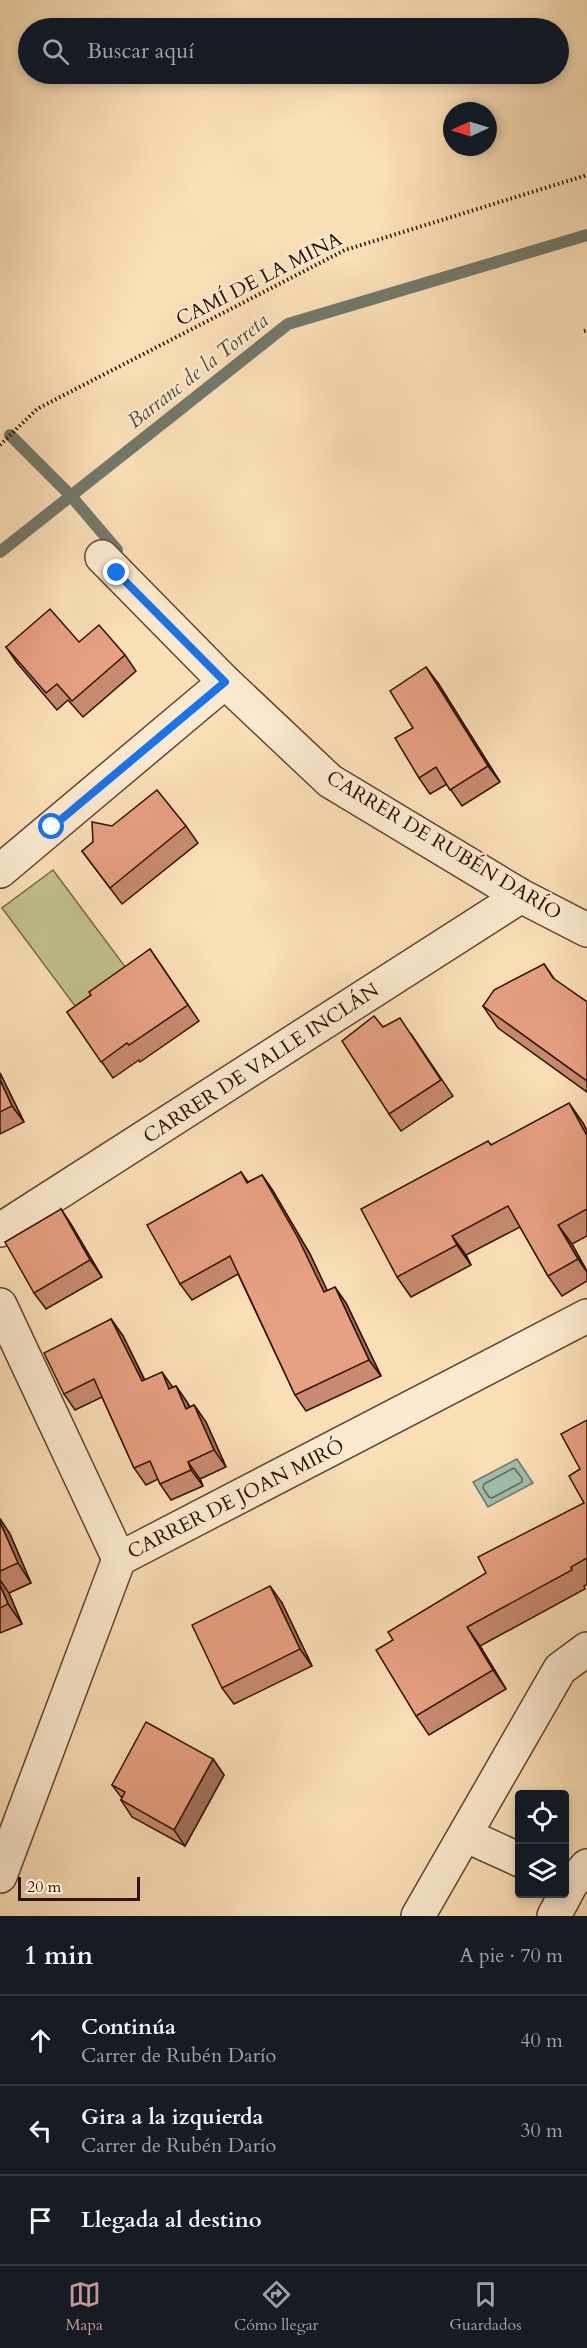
<!DOCTYPE html>
<html lang="es">
<head>
<meta charset="utf-8">
<style>
  :root { --surface:#171b24; --page:#242831; --text:#f1f3f6; --muted:#9ea1a6; --line:#363941; --accent:#c59692 }
  body { margin:0; font-family:Cardo,serif; background:var(--page); color:var(--text) }
  .controls { position:absolute; right:18px; bottom:18px; display:grid; overflow:hidden; border-radius:6px; box-shadow:0 3px 9px #0003 }
  .controls button { width:54px; height:54px; display:grid; place-items:center; padding:0; border:0; border-bottom:2px solid var(--line); background:var(--surface); color:var(--text); font:30px sans-serif }
  .compass { position:absolute; left:443px; top:102px; width:54px; height:54px; border-radius:50%; background:var(--surface); box-shadow:0 3px 9px #0003; rotate:266deg }
  .scale { position:absolute; left:18px; bottom:15px; width:122px; box-sizing:border-box; padding-left:6px; border:3px solid #311105; border-top:0; font-size:16px; line-height:21px; white-space:nowrap; color:#311105; -webkit-text-stroke:4px #fcead0; paint-order:stroke }
  .stop { position:absolute; width:18px; height:18px; margin:-14px; border:4px solid #1a73e8; border-radius:50%; background:#fff }
  .stop.end { background:#1a73e8; border-color:#fff; box-shadow:0 2px 6px #0008 }
  .list { margin:0; padding:0; list-style:none }
  h2 { display:flex; justify-content:space-between; align-items:center; height:78px; margin:0; padding:0 24px; font-size:26px }
  h2 small { font-size:20px; font-weight:400; color:var(--muted) }
  .list li { display:grid; grid-template-columns:39px 1fr auto; gap:18px; align-items:center; box-sizing:border-box; height:90px; padding:0 24px; border-top:2px solid var(--line) }
  .list b { display:block; font-size:22px; white-space:nowrap }
  .list p { margin:0; font-size:20px; white-space:nowrap; color:var(--muted) }
  .list em { font-size:20px; font-style:normal; color:var(--muted) }
  .icon { flex:none; width:33px; height:33px; fill:none; stroke:currentColor; stroke-width:2; stroke-linecap:round; stroke-linejoin:round }
  .map { position:relative; flex:none; width:587px; height:1916px; overflow:hidden }
  .search { position:absolute; background:var(--surface); box-shadow:0 3px 9px #0003; left:18px; right:18px; top:18px; height:66px; display:flex; align-items:center; gap:15px; box-sizing:border-box; padding:0 21px; border-radius:33px; color:var(--muted); font-size:22px }
  .sheet { height:348px; background:var(--surface) }
  nav { display:flex; justify-content:space-around; align-items:center; box-sizing:border-box; height:84px; border-top:2px solid var(--line); background:var(--surface); font-size:16px; color:var(--muted) }
  nav a { display:grid; justify-items:center; gap:3px }
  nav .on { color:var(--accent) }
  .map>svg:first-child { display:block }
  .green { fill:#c1c18c; stroke:#796948; stroke-width:1.5 }
  .water { fill:#9fbdad; stroke:#73786a; stroke-width:1.5 }
  .lines { fill:none; stroke-linecap:round; stroke-linejoin:round }
  .shore { stroke:#686759; stroke-width:1.5 }
  .stream { stroke:#73786a; stroke-width:12 }
  .minor-casing { stroke:#644432; stroke-width:36 }
  .path { stroke:#311105; stroke-width:4; stroke-dasharray:1.5 3; stroke-linecap:butt }
  .minor { stroke:#fcead0; stroke-width:33 }
  .wall { fill:#c78a70; stroke:#311105; stroke-width:1.5 }
  .shaded-wall { fill:#a2705b; stroke:#311105; stroke-width:1.5 }
  .building { fill:#e7a082; stroke:#311105; stroke-width:1.5 }
  .route { stroke:#1a73e8; stroke-width:8 }
  .labels { text-anchor:middle; dominant-baseline:central; stroke-width:4.5; stroke-linejoin:round; paint-order:stroke }
  .street-label { font-size:20px; fill:#311105; stroke:#fcead0 }
  .water-label { font-size:21px; font-style:italic; fill:#584d40; stroke:#fcead0 }
</style>
</head>
<body>
<div class="map">
<svg width="587" height="1916" viewBox="0 0 587 1916">
  <rect width="100%" height="100%" fill="#fbdfb7"/>
  <filter id="stains"><feTurbulence type="fractalNoise" baseFrequency=".00333" numOctaves="4"/><feColorMatrix values="0 0 0 0 .2 0 0 0 0 .09 0 0 0 0 .02 0 0 0 .5 -.17"/></filter>
  <radialGradient id="worn" r=".72"><stop offset=".6" stop-color="#630" stop-opacity="0"/><stop offset="1" stop-color="#630" stop-opacity=".3"/></radialGradient>
  <polygon class="green" points="53,870 132,976 81,1014 2,908"/>
  <polygon class="water" points="517,1459 533,1483 488,1507 473,1482"/>
  <g class="lines">
    <polygon class="shore" points="514,1468 522,1478 522,1482 492,1498 489,1497 483,1488 484,1484"/>
    <g class="stream">
      <polyline points="10,435 71,496 117,550"/>
      <polyline points="0,552 288,324 587,235"/>
    </g>
    <defs>
      <g id="minor">
        <polyline points="102,557 225,682"/>
        <polyline points="0,871 225,682 330,781 521,896 587,930"/>
        <polyline points="0,1230 521,896"/>
        <polyline points="0,1305 119,1559"/>
        <polyline points="465,1835 520,1860"/>
        <polyline points="0,1876 119,1559 587,1316"/>
        <polyline points="418,1916 560,1669 587,1649"/>
        <polyline points="554,1916 571,1884 587,1866"/>
      </g>
    </defs>
    <use href="#minor" class="minor-casing"/>
    <g class="path">
      <polyline points="584,331 587,330"/>
      <polyline points="0,445 37,409 345,250 587,175"/>
    </g>
    <use href="#minor" class="minor"/>
  </g>
  <g class="wall">
    <polygon points="79,642 125,655 136,671 83,717 68,700 57,710 17,663 6,647"/>
    <polygon points="438,683 500,782 462,806 447,784 430,794 419,778 413,728"/>
    <polygon points="112,826 186,826 198,843 122,904 82,851"/>
    <polygon points="150,949 199,1021 140,1062 139,1060 113,1078 67,1012 91,995"/>
    <polygon points="544,964 555,980 587,1002 587,1092 498,1028 483,1006"/>
    <polygon points="383,1027 411,1034 453,1096 401,1131 389,1114"/>
    <polygon points="0,1073 24,1122 0,1134"/>
    <polygon points="583,1123 587,1131 587,1236 572,1244 587,1271 587,1281 562,1296 548,1276 520,1227 466,1255 471,1265 411,1297 397,1277 491,1145"/>
    <polygon points="241,1172 248,1182 262,1175 273,1191 310,1254 327,1291 346,1303 381,1376 306,1411 295,1395 238,1274 192,1300 180,1284"/>
    <polygon points="61,1209 72,1226 102,1277 46,1309 34,1293"/>
    <polygon points="111,1319 123,1336 145,1380 172,1387 176,1386 187,1402 190,1407 194,1405 206,1422 226,1467 200,1479 203,1486 171,1500 160,1484 158,1479 146,1485 134,1468 102,1397 75,1410 64,1394"/>
    <polygon points="587,1420 587,1584 584,1586 585,1589 480,1646 506,1689 429,1735 416,1716 393,1640 584,1503 580,1469"/>
    <polygon points="0,1519 10,1534 31,1583 9,1593 22,1624 0,1633"/>
    <polygon points="282,1603 312,1666 234,1704 222,1688"/>
    <polygon points="213,1759 224,1775 185,1846 132,1817 121,1800 122,1798 112,1785"/>
  </g>
  <g class="shaded-wall">
    <polygon points="426,667 438,683 500,782 488,766"/>
    <polygon points="0,1073 24,1122 12,1106 0,1080"/>
    <polygon points="569,1103 583,1123 587,1131 587,1136"/>
    <polygon points="262,1175 273,1191 310,1254 336,1309 324,1292"/>
    <polygon points="61,1209 72,1226 102,1277 90,1260"/>
    <polygon points="558,1225 572,1244 587,1272 578,1259"/>
    <polygon points="452,1236 466,1255 471,1265 457,1245"/>
    <polygon points="335,1287 346,1303 381,1376 369,1360"/>
    <polygon points="111,1319 123,1336 153,1398 142,1381"/>
    <polygon points="162,1372 174,1389 169,1389"/>
    <polygon points="176,1386 187,1402 197,1425 186,1409"/>
    <polygon points="194,1405 206,1422 226,1467 214,1450"/>
    <polygon points="188,1462 200,1479 203,1486 191,1470"/>
    <polygon points="0,1519 10,1534 31,1583 18,1563 0,1522"/>
    <polygon points="0,1580 9,1593 22,1624 8,1604 0,1585"/>
    <polygon points="270,1586 282,1603 312,1666 300,1649"/>
    <polygon points="467,1627 480,1646 506,1689 493,1670"/>
    <polygon points="213,1759 224,1775 185,1846 174,1830"/>
  </g>
  <g class="building">
    <polygon points="50,609 79,642 99,625 125,655 72,701 57,684 46,693 6,647"/>
    <polygon points="426,667 488,766 450,790 436,767 419,778 395,738 413,728 390,691"/>
    <polygon points="157,790 186,826 110,888 82,851 93,842 92,822 112,826"/>
    <polygon points="150,949 188,1005 129,1045 127,1043 101,1062 67,1012 91,995 89,992"/>
    <polygon points="544,964 553,978 587,1002 587,1081 483,1006 494,990"/>
    <polygon points="374,1016 383,1027 400,1018 441,1080 389,1114 342,1041"/>
    <polygon points="0,1080 12,1106 0,1112"/>
    <polygon points="569,1103 587,1136 587,1209 558,1225 578,1259 548,1276 508,1206 452,1236 457,1245 397,1277 361,1209 488,1141 491,1145"/>
    <polygon points="241,1172 247,1183 262,1175 298,1238 324,1292 335,1287 369,1360 295,1395 230,1256 180,1284 147,1225"/>
    <polygon points="61,1209 90,1260 34,1293 5,1242"/>
    <polygon points="111,1319 142,1381 162,1372 169,1389 176,1386 186,1409 194,1405 214,1450 188,1462 191,1470 160,1484 150,1461 134,1468 94,1379 64,1394 44,1353"/>
    <polygon points="587,1420 587,1558 571,1567 572,1570 467,1627 493,1670 416,1716 376,1650 393,1640 388,1632 486,1573 478,1557 584,1503 569,1476 580,1469 561,1434"/>
    <polygon points="0,1522 18,1563 0,1571"/>
    <polygon points="0,1585 8,1604 0,1608"/>
    <polygon points="270,1586 300,1649 222,1688 192,1625"/>
    <polygon points="146,1722 213,1759 174,1830 121,1800 125,1792 112,1785"/>
  </g>
  <g class="lines">
    <polyline class="route" points="52,827 225,682 117,573"/>
  </g>
  <g class="labels">
    <g class="street-label">
      <text transform="translate(259 279) rotate(-27)">CAMÍ DE LA MINA</text>
      <text transform="translate(444 845) rotate(31)">CARRER DE RUBÉN DARÍO</text>
      <text transform="translate(261 1063) rotate(-33)">CARRER DE VALLE INCLÁN</text>
      <text transform="translate(235 1499) rotate(-27)">CARRER DE JOAN MIRÓ</text>
    </g>
    <g class="water-label">
      <text transform="translate(198 371) rotate(-38)">Barranc de la Torreta</text>
    </g>
  </g>
  <rect width="100%" height="100%" filter="url(#stains)"/>
  <rect width="100%" height="100%" fill="url(#worn)"/>
</svg>
<div class="controls">
<button><svg class="icon" aria-label="locate" viewBox="0 0 24 24"><circle cx="12" cy="12" r="6"/><path d="M12 2v4M12 18v4M2 12h4M18 12h4"/></svg></button>
<button><svg class="icon" aria-label="layers" viewBox="0 0 24 24"><path d="M12 4l9 5-9 5-9-5zM3 14l9 5 9-5"/></svg></button>
</div>
<svg class="compass" viewBox="-18 -18 36 36"><path d="M0-13l5 13h-10z" fill="#e53935"/><path d="M0 13l5-13h-10z" fill="#9ea1a6"/></svg>
<div class="scale">20 m</div>
<div class="stop" style="left:52px;top:827px"></div>
<div class="stop end" style="left:117px;top:573px"></div>
<div class="search"><svg class="icon" aria-label="search" viewBox="0 0 24 24"><circle cx="10" cy="10" r="6"/><path d="M15 15l6 6"/></svg>Buscar aquí</div>
</div>
<section class="sheet">
<h2>1 min<small>A pie · 70 m</small></h2>
<ul class="list">
<li><svg class="icon" aria-label="ahead" viewBox="0 0 24 24"><path d="M12 20V5M6 11l6-6 6 6"/></svg><div><b>Continúa</b><p>Carrer de Rubén Darío</p></div><em>40 m</em></li>
<li><svg class="icon" aria-label="left" viewBox="0 0 24 24"><path d="M17 20v-9H6M10 6l-5 5 5 5"/></svg><div><b>Gira a la izquierda</b><p>Carrer de Rubén Darío</p></div><em>30 m</em></li>
<li><svg class="icon" aria-label="arrive" viewBox="0 0 24 24"><path d="M6 21V4h12l-3 4 3 4H6"/></svg><div><b>Llegada al destino</b></div></li>
</ul>
</section>
<nav>
<a class="on"><svg class="icon" aria-label="map" viewBox="0 0 24 24"><path d="M3 6l6-2 6 2 6-2v14l-6 2-6-2-6 2zM9 4v14M15 6v14"/></svg>Mapa</a>
<a><svg class="icon" aria-label="directions" viewBox="0 0 24 24"><path d="M12 3l9 9-9 9-9-9zM9 14v-3h6M13 9l2 2-2 2"/></svg>Cómo llegar</a>
<a><svg class="icon" aria-label="saved" viewBox="0 0 24 24"><path d="M7 4h10v16l-5-4-5 4z"/></svg>Guardados</a>
</nav>
</body>
</html>
